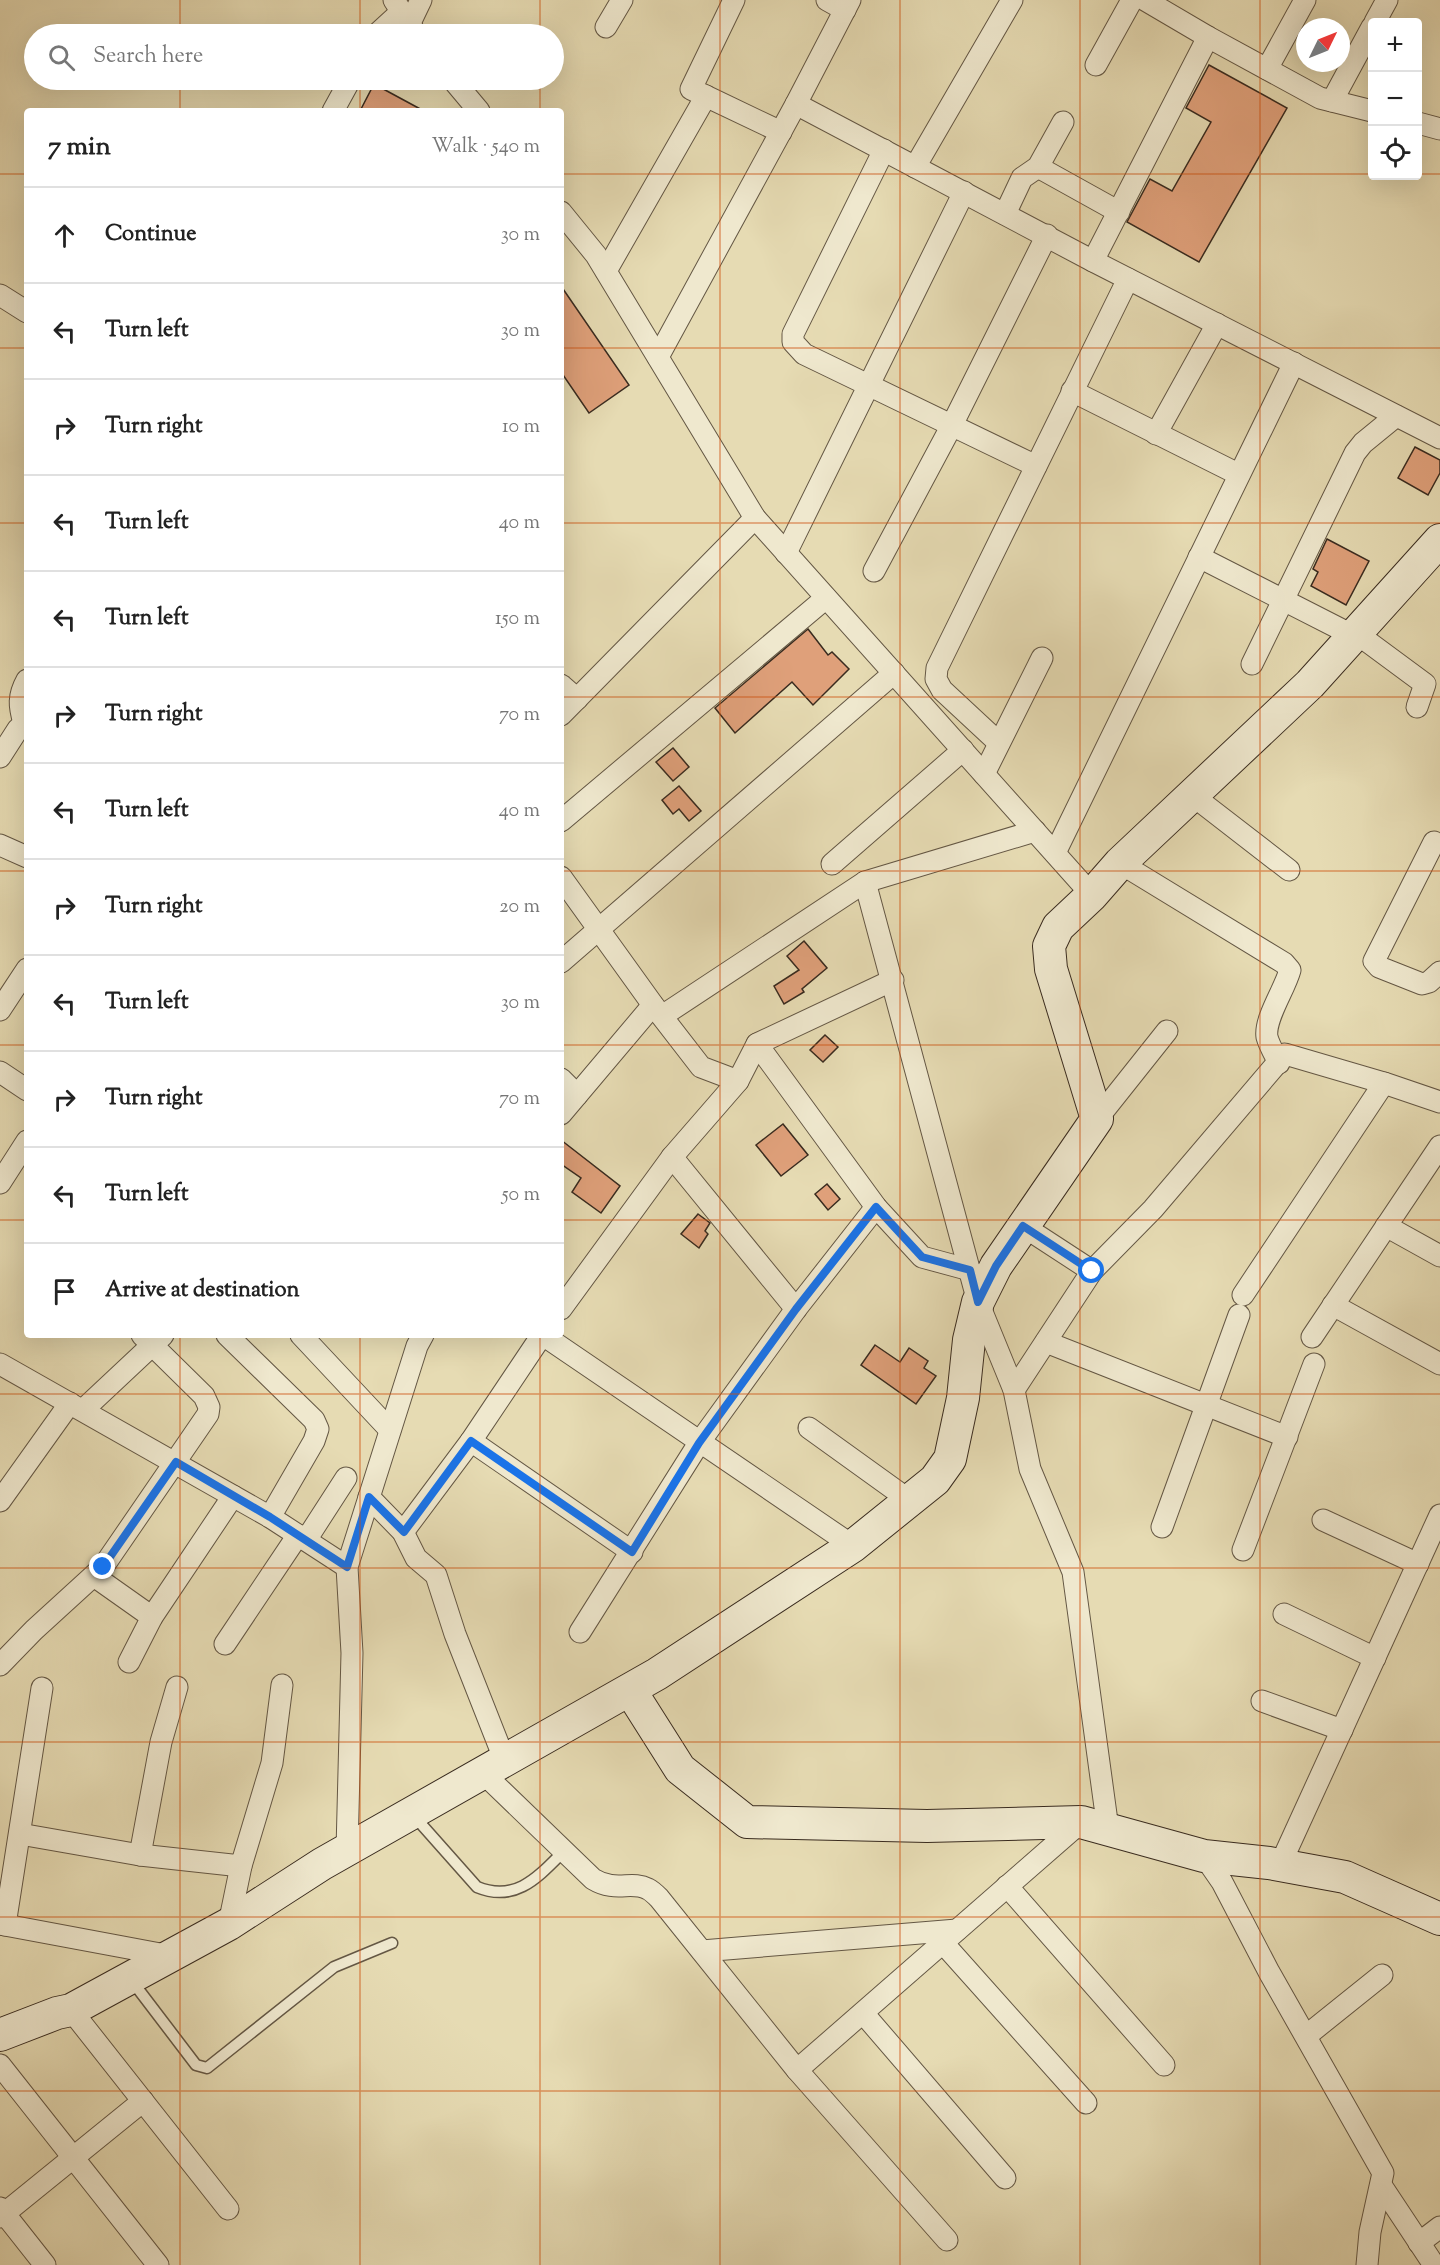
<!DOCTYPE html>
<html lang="en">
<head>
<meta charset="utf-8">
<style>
  :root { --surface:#fff; --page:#f2f2f2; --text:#222; --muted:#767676; --line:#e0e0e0 }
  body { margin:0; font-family:"Sorts Mill Goudy",serif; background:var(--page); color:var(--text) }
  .controls { position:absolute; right:18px; top:18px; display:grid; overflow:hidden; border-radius:6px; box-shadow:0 6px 24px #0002 }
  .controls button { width:54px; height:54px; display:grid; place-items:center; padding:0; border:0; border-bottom:2px solid var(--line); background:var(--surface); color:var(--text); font:30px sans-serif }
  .compass { position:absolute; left:1296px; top:18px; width:54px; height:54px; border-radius:50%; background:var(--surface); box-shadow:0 6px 24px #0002; rotate:47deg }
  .stop { position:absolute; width:18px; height:18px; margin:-14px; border:4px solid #1a73e8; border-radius:50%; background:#fff }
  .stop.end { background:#1a73e8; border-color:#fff; box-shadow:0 2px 6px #0008 }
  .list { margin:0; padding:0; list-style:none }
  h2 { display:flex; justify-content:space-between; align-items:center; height:78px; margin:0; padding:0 24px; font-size:26px }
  h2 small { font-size:20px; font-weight:400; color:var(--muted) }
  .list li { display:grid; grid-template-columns:39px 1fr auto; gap:18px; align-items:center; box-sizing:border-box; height:96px; padding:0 24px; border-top:2px solid var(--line) }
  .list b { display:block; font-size:22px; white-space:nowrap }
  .list em { font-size:20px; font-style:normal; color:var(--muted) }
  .icon { flex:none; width:33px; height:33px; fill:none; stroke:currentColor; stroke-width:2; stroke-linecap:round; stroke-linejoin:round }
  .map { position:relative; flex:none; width:1440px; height:2265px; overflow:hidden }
  .search { position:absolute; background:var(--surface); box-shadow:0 6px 24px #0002; left:24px; top:24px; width:540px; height:66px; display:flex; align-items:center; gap:15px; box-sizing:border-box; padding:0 21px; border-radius:33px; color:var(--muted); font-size:22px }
  .panel { position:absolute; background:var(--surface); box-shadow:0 6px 24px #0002; left:24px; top:108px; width:540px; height:1230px; border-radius:6px }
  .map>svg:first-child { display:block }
  .building { fill:#dfa07a; stroke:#392b1f; stroke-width:1.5 }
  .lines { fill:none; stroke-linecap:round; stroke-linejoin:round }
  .lane-casing { stroke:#645744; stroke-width:13 }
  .street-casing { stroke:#645744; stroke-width:23 }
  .secondary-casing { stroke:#392b1f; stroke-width:34 }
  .lane { stroke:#efe8ce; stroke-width:10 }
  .street { stroke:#efe8ce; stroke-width:21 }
  .secondary { stroke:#efe8ce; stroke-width:32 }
  .route { stroke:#1a73e8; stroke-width:8 }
  .grid { fill:none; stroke:#ce520f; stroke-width:1.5; stroke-opacity:0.55 }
</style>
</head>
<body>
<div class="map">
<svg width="1440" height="2265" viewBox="0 0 1440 2265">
  <rect width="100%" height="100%" fill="#e6dbb3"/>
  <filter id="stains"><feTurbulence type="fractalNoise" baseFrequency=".00333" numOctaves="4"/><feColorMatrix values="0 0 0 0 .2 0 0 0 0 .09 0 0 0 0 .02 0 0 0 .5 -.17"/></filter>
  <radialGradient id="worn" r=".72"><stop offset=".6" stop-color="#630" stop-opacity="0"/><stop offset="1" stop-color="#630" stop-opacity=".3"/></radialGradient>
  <g class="building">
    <polygon points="1209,65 1287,108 1199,262 1127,222 1150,179 1172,191 1211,122 1186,108"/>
    <polygon points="374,84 424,111 360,111"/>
    <polygon points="561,286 629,385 589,413 561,372"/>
    <polygon points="1415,447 1440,460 1440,473 1428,495 1398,478"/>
    <polygon points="1327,539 1369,561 1346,605 1311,586 1318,572 1313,569"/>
    <polygon points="808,629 828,655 832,652 849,669 813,705 792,682 735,733 715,708"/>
    <polygon points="673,748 689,767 673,781 656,762"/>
    <polygon points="679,786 701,811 689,821 679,809 673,814 662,800"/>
    <polygon points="804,941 827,968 802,989 804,992 784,1004 774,986 799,970 787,956"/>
    <polygon points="825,1035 838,1047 823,1062 810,1050"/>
    <polygon points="783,1124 808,1155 781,1176 756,1145"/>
    <polygon points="561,1140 620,1186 601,1213 572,1192 581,1178 561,1164"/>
    <polygon points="827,1184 840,1199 828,1210 815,1194"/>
    <polygon points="698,1214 710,1223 705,1231 708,1234 699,1248 681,1234"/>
    <polygon points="875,1345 900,1362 909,1348 928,1361 924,1368 936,1376 916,1404 861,1365"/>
  </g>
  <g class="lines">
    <defs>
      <g id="lane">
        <path d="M414 1816 477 1887C516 1903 538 1877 564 1851"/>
        <polyline points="132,1981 196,2065 207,2068 334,1967 392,1943"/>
      </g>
      <g id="street">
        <polyline points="394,0 416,34"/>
        <polyline points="734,0 691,89 781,132"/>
        <polyline points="827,0 845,10"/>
        <polyline points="1145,0 1208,37 1320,98 1372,111"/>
        <polyline points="1375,22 1387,0"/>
        <polyline points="409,25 421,0"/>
        <polyline points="606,27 622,0"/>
        <polyline points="377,34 401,12"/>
        <polyline points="1096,65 1132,0"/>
        <polyline points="1267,69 1305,0"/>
        <polyline points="453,80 479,111"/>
        <polyline points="1332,101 1372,27"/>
        <polyline points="796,104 1093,261 1440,438"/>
        <polyline points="333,111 350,80"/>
        <polyline points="1418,123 1440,129"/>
        <polyline points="884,150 793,334 793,342 804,354 1036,466"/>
        <polyline points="915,167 1012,0"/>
        <polyline points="1038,167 1119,212"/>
        <polyline points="561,212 596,255 755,518 1092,895"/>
        <polyline points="1005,214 1022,178 1038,167 1063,122"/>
        <polyline points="1093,261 1208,37"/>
        <polyline points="606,271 706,96"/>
        <polyline points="0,295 27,312"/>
        <polyline points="658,357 796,104 850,0"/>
        <polyline points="1072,391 1238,474"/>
        <polyline points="1156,434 1217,324"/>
        <polyline points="786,553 964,192"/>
        <polyline points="1199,557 1354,636"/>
        <polyline points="874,571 952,425 1047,235"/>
        <polyline points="1356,633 1425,684 1417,707"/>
        <polyline points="1252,664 1355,453 1363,443 1396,416"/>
        <polyline points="561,685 577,699"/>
        <polyline points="561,715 755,518"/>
        <path d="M24 723C19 706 18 696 27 680"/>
        <polyline points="999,743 942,690 936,679 937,668 1128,279"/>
        <polyline points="0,757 18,729 27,722"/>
        <polyline points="984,774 1042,658"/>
        <polyline points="1192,795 1289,870"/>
        <polyline points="561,821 826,598"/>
        <polyline points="1434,842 1374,961 1379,967 1422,984 1429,982 1440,972"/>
        <polyline points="0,845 27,857"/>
        <polyline points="1055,853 1294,363"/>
        <path d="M1120 863 1284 963 1290 970C1285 989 1264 1019 1267 1037 1269 1045 1275 1055 1279 1063"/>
        <polyline points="832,864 963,750"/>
        <polyline points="561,877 653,1005 701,1067 738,1081"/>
        <polyline points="865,882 978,1302 1014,1390 1030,1469 1073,1572 1108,1829"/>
        <polyline points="561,962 894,673"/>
        <polyline points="0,1010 27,969"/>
        <polyline points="662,1016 865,882 1035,831"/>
        <polyline points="757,1044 876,1207 922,1257 970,1270"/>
        <polyline points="0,1072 27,1090"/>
        <polyline points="561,1079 577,1095"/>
        <polyline points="561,1114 653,1005"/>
        <polyline points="1097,1119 1167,1031"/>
        <polyline points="672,1157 796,1309"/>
        <polyline points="0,1183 27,1141"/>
        <polyline points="1023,1226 1092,1271"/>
        <polyline points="1386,1226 1440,1256"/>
        <polyline points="1243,1295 1384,1083"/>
        <polyline points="1333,1305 1440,1364"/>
        <polyline points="561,1309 672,1157 738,1081 757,1044 893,980"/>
        <polyline points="227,1335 314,1420 318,1429 314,1441 270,1517"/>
        <polyline points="301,1335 390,1430"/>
        <polyline points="543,1335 853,1546"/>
        <polyline points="1312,1337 1440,1146"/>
        <polyline points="1046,1342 1287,1437"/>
        <polyline points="0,1364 270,1517 347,1567"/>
        <polyline points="1014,1390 1092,1271 1153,1209 1285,1054 1384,1083 1440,1102"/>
        <polyline points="83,1410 163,1335"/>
        <polyline points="809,1428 909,1500"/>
        <polyline points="471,1441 632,1552"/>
        <polyline points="369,1497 403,1532 416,1558 436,1575 455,1634 505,1761"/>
        <polyline points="0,1501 70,1403"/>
        <polyline points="1323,1520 1418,1564"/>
        <polyline points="1162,1527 1239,1315"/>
        <polyline points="403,1532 471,1441 542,1335"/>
        <polyline points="306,1540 346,1478"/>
        <polyline points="1243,1550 1314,1364"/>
        <polyline points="94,1576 152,1617"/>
        <polyline points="1284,1614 1375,1658"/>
        <polyline points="580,1632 699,1443 796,1309 876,1207"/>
        <polyline points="225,1644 298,1535"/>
        <polyline points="129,1662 152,1617 233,1496"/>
        <polyline points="0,1665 34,1630 103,1567 208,1414 209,1407 204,1396 142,1335"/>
        <polyline points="1262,1701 1342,1730"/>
        <path d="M483 1773 593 1879C616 1893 631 1880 648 1889 652 1891 656 1895 659 1898L797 2070 947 2240"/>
        <polyline points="20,1834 140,1855 241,1866 272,1763 282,1685"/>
        <polyline points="347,1850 352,1653 347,1567 417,1346 423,1335"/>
        <polyline points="140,1855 161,1742 177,1687"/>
        <polyline points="1204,1856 1222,1882 1269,1972 1383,2173 1370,2232 1367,2265"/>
        <polyline points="1280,1865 1440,1515"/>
        <polyline points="1007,1886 1164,2065"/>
        <polyline points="0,1924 171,1956"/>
        <polyline points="229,1924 241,1866"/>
        <polyline points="5,1925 42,1688"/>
        <polyline points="943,1943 1086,2103"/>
        <polyline points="702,1951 957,1930"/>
        <polyline points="71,2010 228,2209"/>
        <polyline points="863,2013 1005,2178"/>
        <polyline points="1306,2036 1382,1975"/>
        <polyline points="0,2065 158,2265"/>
        <polyline points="797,2070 1081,1822"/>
        <polyline points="1381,2185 1434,2265"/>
        <polyline points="0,2208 45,2265"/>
        <polyline points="0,2217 143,2101"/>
        <polyline points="1419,2243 1440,2227"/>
      </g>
      <g id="secondary">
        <polyline points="630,1690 680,1769 747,1822 927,1826 1081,1822 1204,1856 1269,1863 1345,1877 1440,1919"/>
        <polyline points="0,2035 57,2013 71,2010 229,1924 322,1864 657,1674 853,1546 935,1480 950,1459 963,1398 969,1340 978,1302 996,1266 1097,1119 1051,969 1049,946 1058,927 1092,895 1120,863 1310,684 1440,540"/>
      </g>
    </defs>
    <use href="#lane" class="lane-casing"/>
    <use href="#street" class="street-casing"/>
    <use href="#secondary" class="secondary-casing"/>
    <use href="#lane" class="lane"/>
    <use href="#street" class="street"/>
    <use href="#secondary" class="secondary"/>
  </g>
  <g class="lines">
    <polyline class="route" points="103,1567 176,1462 270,1517 347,1567 369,1497 404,1532 471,1441 632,1552 699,1443 796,1309 876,1207 922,1257 970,1270 978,1302 996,1266 1023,1226 1092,1271"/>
  </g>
  <path class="grid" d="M180 0V34M360 0V34M540 0V34M720 0V2265M900 0V2265M1080 0V2265M1260 0V2265M180 80V111M360 80V111M540 80V111M0 174H27M561 174H1372M1418 174H1440M0 348H27M561 348H1440M0 523H27M561 523H1440M0 697H27M561 697H1440M0 871H27M561 871H1440M0 1045H27M561 1045H1440M0 1220H27M561 1220H1440M180 1335V2265M360 1335V2265M540 1335V2265M0 1394H1440M0 1568H1440M0 1742H1440M0 1917H1440M0 2091H1440"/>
  <rect width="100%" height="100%" filter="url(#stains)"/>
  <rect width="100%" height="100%" fill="url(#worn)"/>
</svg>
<div class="controls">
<button>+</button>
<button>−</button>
<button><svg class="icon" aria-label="locate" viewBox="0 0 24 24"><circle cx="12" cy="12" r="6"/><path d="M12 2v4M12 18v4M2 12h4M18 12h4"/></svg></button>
</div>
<svg class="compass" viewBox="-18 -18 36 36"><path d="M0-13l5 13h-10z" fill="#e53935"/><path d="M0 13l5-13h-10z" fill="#767676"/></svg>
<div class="stop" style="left:1092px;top:1271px"></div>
<div class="stop end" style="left:103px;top:1567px"></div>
<div class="search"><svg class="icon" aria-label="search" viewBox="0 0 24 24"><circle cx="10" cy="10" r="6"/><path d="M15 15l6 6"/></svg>Search here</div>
<section class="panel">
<h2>7 min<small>Walk · 540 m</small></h2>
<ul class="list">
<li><svg class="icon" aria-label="ahead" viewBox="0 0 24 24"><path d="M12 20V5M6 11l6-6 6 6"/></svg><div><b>Continue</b></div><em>30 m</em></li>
<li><svg class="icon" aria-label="left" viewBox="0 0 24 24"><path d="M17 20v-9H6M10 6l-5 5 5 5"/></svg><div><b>Turn left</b></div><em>30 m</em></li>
<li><svg class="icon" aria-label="right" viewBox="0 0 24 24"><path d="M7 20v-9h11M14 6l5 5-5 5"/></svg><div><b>Turn right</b></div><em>10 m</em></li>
<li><svg class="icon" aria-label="left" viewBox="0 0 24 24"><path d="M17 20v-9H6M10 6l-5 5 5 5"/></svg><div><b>Turn left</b></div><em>40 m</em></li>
<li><svg class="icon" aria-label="left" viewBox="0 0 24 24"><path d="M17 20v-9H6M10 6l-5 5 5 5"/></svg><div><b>Turn left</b></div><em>150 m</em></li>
<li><svg class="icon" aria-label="right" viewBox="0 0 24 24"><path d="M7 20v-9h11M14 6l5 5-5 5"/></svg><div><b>Turn right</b></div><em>70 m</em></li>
<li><svg class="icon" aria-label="left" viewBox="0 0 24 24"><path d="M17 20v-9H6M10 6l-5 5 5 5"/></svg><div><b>Turn left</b></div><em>40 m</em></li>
<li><svg class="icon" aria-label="right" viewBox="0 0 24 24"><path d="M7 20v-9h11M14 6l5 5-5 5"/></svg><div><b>Turn right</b></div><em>20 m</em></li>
<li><svg class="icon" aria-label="left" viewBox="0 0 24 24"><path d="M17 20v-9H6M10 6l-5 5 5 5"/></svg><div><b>Turn left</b></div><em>30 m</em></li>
<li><svg class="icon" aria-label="right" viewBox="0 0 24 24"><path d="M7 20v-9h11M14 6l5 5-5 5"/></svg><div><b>Turn right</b></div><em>70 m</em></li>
<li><svg class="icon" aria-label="left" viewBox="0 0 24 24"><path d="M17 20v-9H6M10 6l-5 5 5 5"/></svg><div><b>Turn left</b></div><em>50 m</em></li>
<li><svg class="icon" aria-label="arrive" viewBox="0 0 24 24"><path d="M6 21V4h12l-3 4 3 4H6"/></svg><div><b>Arrive at destination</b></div></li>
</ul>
</section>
</div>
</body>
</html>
